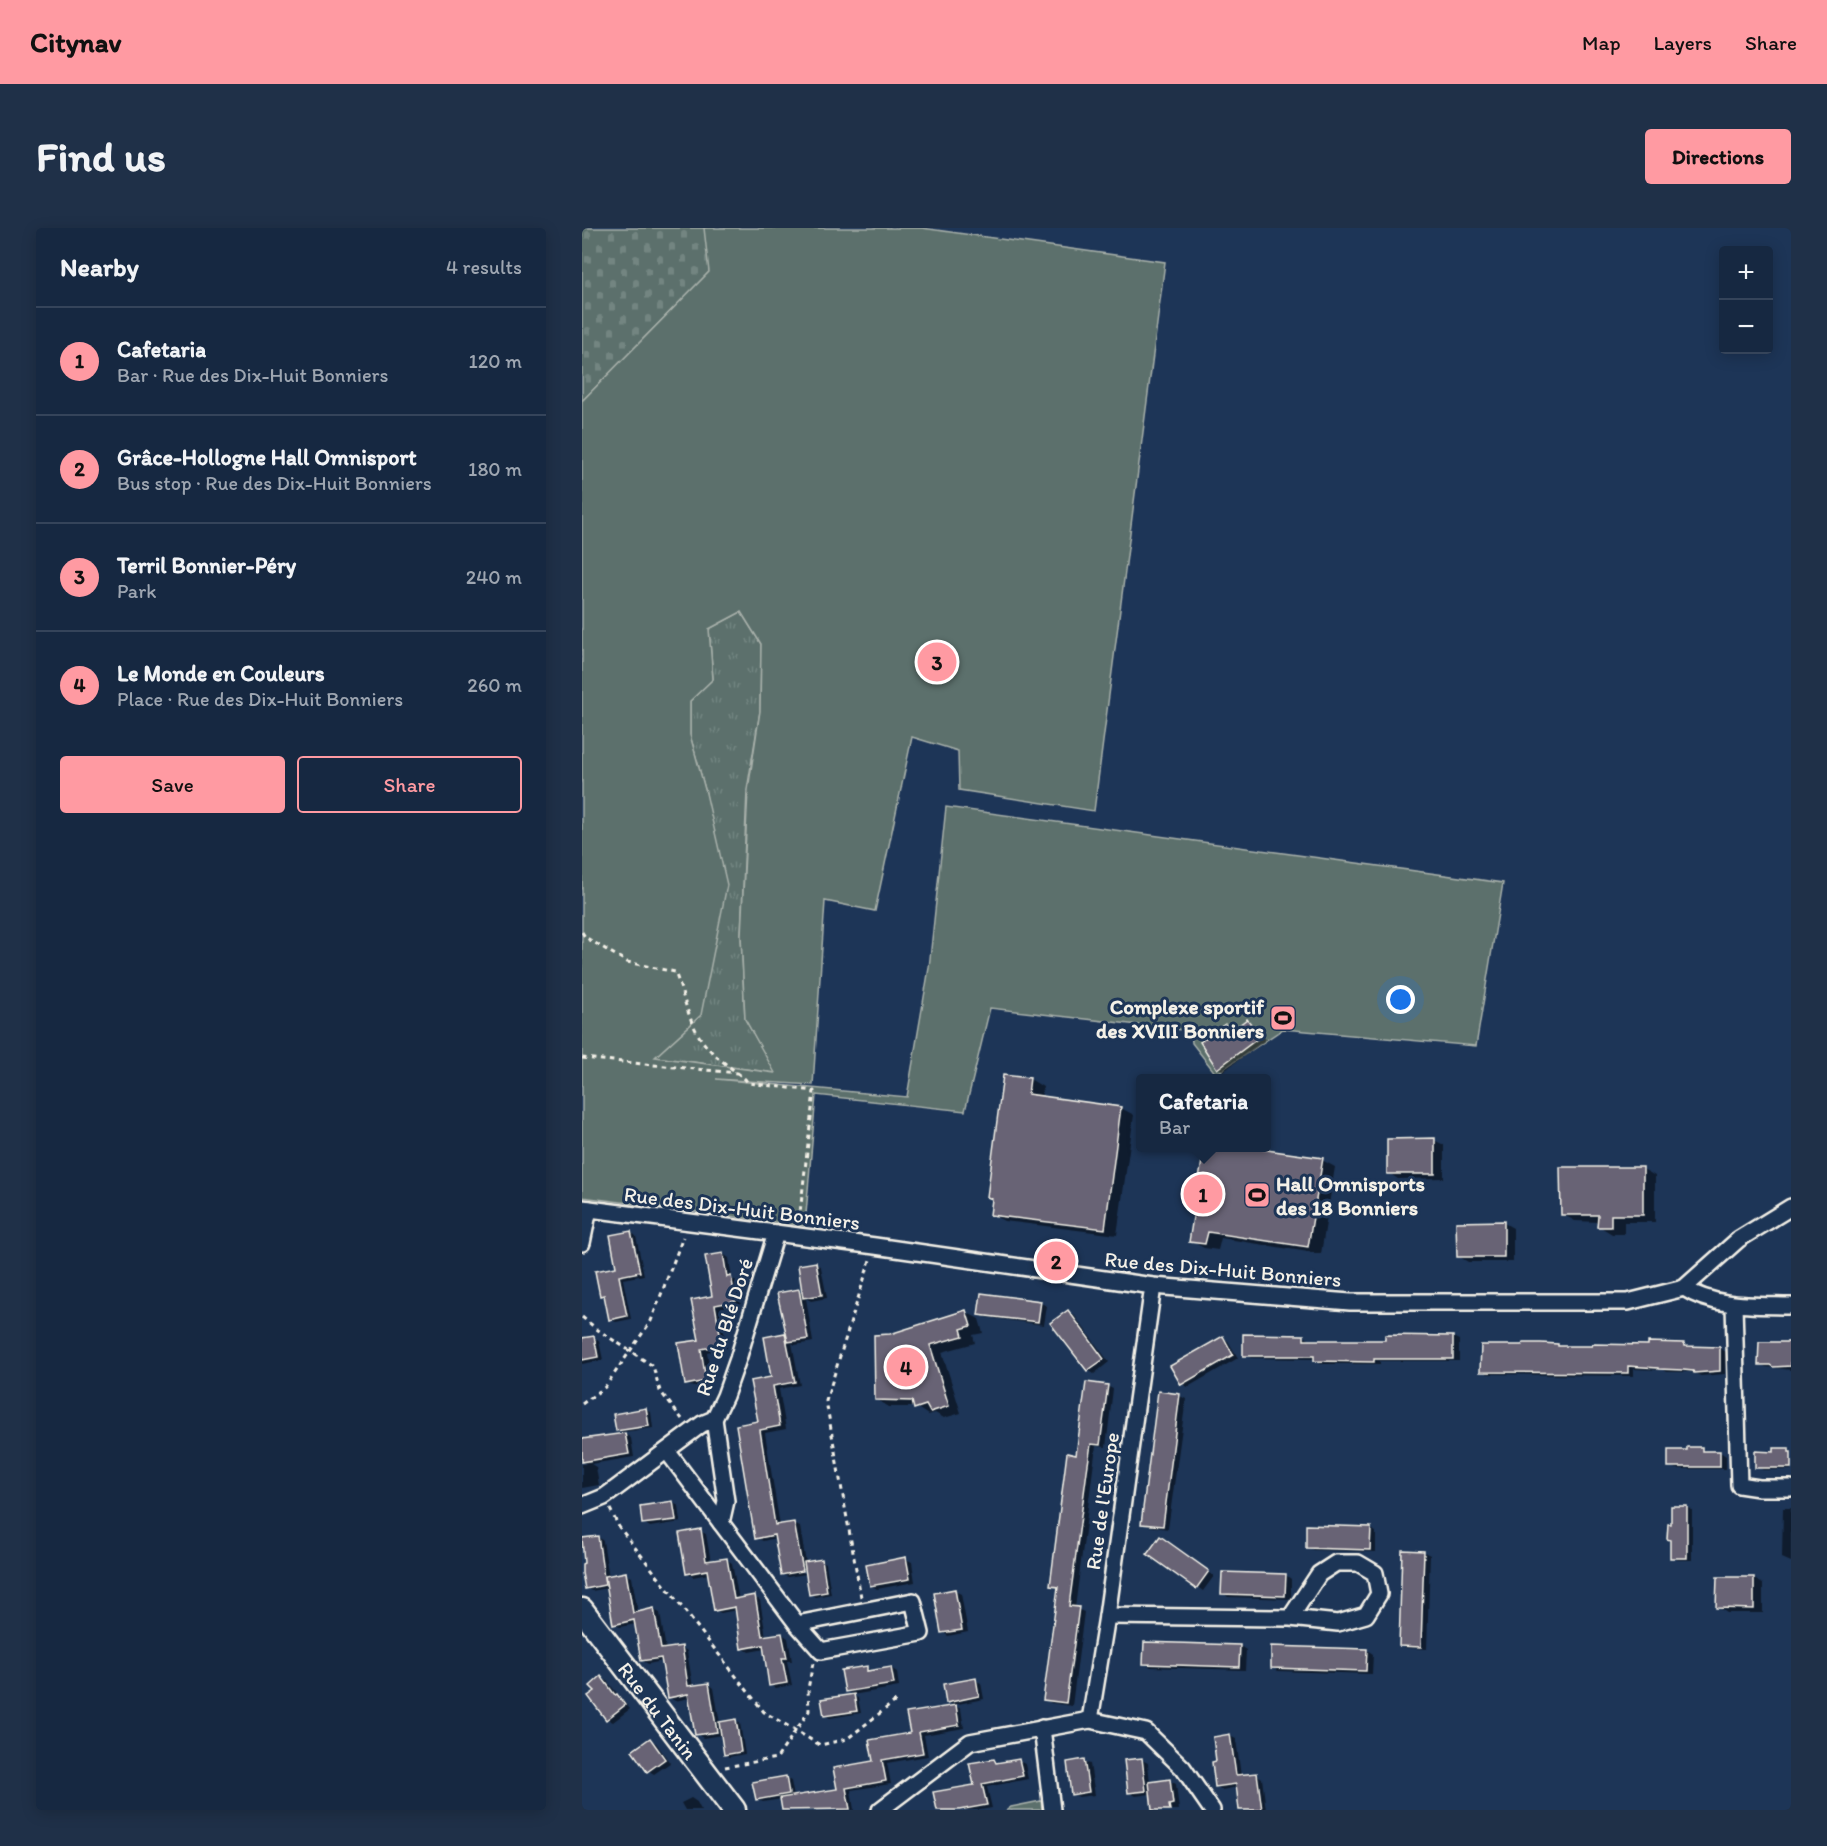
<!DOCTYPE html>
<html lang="en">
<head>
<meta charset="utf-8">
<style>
  :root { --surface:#162841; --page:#1f3048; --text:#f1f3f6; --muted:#9ea6b1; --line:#35445a; --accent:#ff9aa2 }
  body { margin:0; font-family:Itim,sans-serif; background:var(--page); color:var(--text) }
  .controls { position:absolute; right:18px; top:18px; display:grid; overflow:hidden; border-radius:6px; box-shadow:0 3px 15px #0003 }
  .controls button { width:54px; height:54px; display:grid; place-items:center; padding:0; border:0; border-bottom:2px solid var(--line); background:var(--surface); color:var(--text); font:30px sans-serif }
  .you { position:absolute; left:819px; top:772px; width:21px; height:21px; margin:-15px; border:4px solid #fff; border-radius:50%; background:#1a73e8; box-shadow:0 0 0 9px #1a73e833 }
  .badge { display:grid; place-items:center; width:39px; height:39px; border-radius:50%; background:var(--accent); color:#111; font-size:20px; font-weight:700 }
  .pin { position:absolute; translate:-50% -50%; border:3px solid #fff; box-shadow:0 2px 6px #0006 }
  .popup { position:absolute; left:554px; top:846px; width:135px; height:78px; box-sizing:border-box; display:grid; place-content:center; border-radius:6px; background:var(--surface); filter:drop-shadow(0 2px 4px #0005); font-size:20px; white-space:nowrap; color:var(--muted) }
  .popup b { font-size:22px; color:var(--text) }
  .popup::after { content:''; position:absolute; left:50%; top:100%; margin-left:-12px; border:12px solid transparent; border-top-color:var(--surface) }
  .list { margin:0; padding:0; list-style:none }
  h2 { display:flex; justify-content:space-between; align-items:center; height:78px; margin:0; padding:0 24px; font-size:26px }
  h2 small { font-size:20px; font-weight:400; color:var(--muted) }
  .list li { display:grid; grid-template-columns:39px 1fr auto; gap:18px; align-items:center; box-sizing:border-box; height:108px; padding:0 24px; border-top:2px solid var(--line) }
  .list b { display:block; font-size:22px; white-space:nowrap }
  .list p { margin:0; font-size:20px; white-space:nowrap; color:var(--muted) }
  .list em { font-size:20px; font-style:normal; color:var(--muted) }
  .actions { display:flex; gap:12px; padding:18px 24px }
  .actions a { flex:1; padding:14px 0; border:2px solid var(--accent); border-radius:6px; text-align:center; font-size:21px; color:var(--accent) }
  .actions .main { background:var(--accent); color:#111 }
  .map { position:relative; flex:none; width:1209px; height:1582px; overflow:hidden; border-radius:6px }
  header { display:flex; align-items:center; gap:36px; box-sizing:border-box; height:84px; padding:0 30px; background:var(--accent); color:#111 }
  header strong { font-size:28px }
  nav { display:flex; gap:33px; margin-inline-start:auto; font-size:21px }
  .intro { display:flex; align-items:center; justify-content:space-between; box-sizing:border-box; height:144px; padding:0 36px }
  h1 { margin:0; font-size:42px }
  .button { padding:15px 27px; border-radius:6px; background:var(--accent); color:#111; font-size:21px; font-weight:700 }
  main { display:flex; gap:36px; padding:0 36px }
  aside { flex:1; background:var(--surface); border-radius:6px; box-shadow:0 3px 15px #0003 }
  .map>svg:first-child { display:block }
  .grass { fill:url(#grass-tufts); stroke:#a8b0aa; stroke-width:1.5 }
  .cemetery { fill:url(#cemetery-stones); stroke:#a8b0aa; stroke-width:1.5 }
  .green { fill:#5b706c; stroke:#a8b0aa; stroke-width:1.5; fill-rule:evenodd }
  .shadow { fill:#0007 }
  .building { fill:#686474; stroke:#f4f1e8; stroke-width:1.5 }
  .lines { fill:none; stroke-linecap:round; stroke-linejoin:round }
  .street-casing { stroke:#f4f1e8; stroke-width:20 }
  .secondary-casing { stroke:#f4f1e8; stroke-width:27 }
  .path { stroke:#f4f1e8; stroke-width:3; stroke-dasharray:4.5 4.5; stroke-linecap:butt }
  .street { stroke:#1d3557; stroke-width:15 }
  .secondary { stroke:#1d3557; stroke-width:22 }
  .labels { text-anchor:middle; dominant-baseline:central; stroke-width:6; stroke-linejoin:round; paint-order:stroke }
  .poi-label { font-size:21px; font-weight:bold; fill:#f4f1e8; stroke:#1d3557; text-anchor:end }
  .street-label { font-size:21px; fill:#f4f1e8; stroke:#1d3557 }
</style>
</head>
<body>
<header>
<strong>Citynav</strong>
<nav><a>Map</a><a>Layers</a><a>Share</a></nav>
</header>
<div class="intro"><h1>Find us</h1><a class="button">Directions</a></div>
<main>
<aside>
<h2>Nearby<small>4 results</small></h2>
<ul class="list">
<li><span class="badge">1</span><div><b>Cafetaria</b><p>Bar · Rue des Dix-Huit Bonniers</p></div><em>120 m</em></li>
<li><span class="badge">2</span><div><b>Grâce-Hollogne Hall Omnisport</b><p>Bus stop · Rue des Dix-Huit Bonniers</p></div><em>180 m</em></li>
<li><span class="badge">3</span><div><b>Terril Bonnier-Péry</b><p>Park</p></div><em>240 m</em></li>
<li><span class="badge">4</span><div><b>Le Monde en Couleurs</b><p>Place · Rue des Dix-Huit Bonniers</p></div><em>260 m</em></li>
</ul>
<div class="actions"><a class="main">Save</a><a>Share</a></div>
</aside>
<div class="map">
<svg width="1209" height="1582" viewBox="0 0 1209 1582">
  <defs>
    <pattern id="grass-tufts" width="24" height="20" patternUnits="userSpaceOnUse" patternTransform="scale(1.5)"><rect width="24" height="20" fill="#5b706c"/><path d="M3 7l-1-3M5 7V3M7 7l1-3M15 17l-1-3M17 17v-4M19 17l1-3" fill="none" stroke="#738581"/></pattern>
    <pattern id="cemetery-stones" width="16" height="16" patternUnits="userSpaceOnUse" patternTransform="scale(1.5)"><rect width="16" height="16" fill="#5b706c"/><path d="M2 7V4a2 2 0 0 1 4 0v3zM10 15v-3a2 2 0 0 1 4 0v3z" fill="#738581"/></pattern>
  </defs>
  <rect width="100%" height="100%" fill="#1d3557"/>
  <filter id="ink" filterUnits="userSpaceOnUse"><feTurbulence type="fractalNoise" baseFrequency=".0167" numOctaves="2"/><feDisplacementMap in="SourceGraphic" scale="12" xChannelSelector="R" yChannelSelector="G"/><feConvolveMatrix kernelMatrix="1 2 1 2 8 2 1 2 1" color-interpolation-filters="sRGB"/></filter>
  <g filter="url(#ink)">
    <polygon class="grass" points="159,384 179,416 178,483 165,562 159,707 163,791 194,845 73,829 119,787 124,565 108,507 108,473 131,451 127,401"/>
    <polygon class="cemetery" points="0,0 125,0 127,44 0,173"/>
    <g class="green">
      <path d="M122 0H340L583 34 512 583 377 562 376 523 330 509 293 683 243 673 231 857 134 851 325 869 347 740 364 579 921 655 894 818 701 801 634 846 610 815 609 803 408 780 383 883 234 867 223 998 0 969V173L127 44ZM159 384 179 416 178 483 166 562 159 707 163 791 193 845 73 829 119 787 145 657 124 565 108 507V473L131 451 127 401Z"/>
      <polygon points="459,1573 460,1582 425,1582 429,1579"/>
    </g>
    <g class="shadow">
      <polygon points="665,792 671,796 684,812 642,843 636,840 643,797 651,804"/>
      <polygon points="423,849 448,851 461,859 459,870 539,880 552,887 535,1007 422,993 409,986"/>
      <polygon points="852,912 862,917 862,950 816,951 807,945"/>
      <polygon points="624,920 661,920 740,932 753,939 739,1026 639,1010 636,1022 622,1020 609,1013"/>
      <polygon points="1061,941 1073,948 1073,994 1042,994 1042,1006 1030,1006 1017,998 1017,994 993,993 980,986"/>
      <polygon points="922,995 931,1000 931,1034 886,1034 876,1028"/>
      <polygon points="49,1004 54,1008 62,1047 41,1051 49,1091 34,1094 28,1091 24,1069 20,1067 36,1040"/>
      <polygon points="141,1026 147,1030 150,1051 155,1053 159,1076 138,1080 145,1120 125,1124 130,1156 111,1159 105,1156 132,1070"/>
      <polygon points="233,1035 239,1039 245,1070 229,1073 224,1070 231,1114 213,1117 210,1115 218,1157 197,1161 204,1201 183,1205 198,1298 212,1296 218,1299 224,1335 239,1332 244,1335 249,1366 233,1369 229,1366 226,1344 215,1338 214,1341 224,1346 206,1349 200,1346 194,1310 181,1313 175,1310 177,1194 203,1107 206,1109 217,1063 222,1066"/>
      <polygon points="459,1075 465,1078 462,1097 403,1089 398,1086"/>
      <polygon points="384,1084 397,1091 401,1105 391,1107 393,1115 360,1124 379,1185 362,1190 353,1185 346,1187 334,1179 307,1179 294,1171 308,1108"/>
      <polygon points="486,1084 492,1087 527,1134 512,1146 506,1142"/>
      <polygon points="721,1108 727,1111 727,1113 804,1114 871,1109 877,1112 877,1133 798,1133 798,1136 739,1136 733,1132 733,1131 669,1130 663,1127"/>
      <polygon points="11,1109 17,1113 21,1132 0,1136 0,1111"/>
      <polygon points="641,1110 646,1113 656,1130 606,1159 600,1156"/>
      <polygon points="976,1117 980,1120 1102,1117 1108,1120 1138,1120 1144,1124 1143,1146 1119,1148 1109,1144 1084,1144 1081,1142 1052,1141 1052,1148 906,1146 900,1143"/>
      <polygon points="1209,1117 1209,1142 1184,1139 1178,1136"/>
      <polygon points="525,1158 531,1161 524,1219 514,1218 493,1380 502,1384 490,1478 469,1475 463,1471 477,1361 469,1357 496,1228"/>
      <polygon points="598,1168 604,1171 586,1301 567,1298 561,1295"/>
      <polygon points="64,1182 69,1184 71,1200 40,1204 35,1202"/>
      <polygon points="43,1206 49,1210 52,1229 9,1236 14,1239 17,1257 0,1260 0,1236 4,1236 0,1233 0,1213"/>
      <polygon points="1120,1221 1126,1224 1138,1224 1144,1228 1144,1241 1094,1241 1088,1238 1106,1224"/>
      <polygon points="1207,1222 1209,1223 1209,1242 1181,1242 1175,1239 1193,1225"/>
      <polygon points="91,1275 97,1278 99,1294 68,1299 62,1295"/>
      <polygon points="1104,1279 1110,1282 1110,1332 1096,1332 1090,1329 1090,1297"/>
      <polygon points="1201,1280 1209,1280 1209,1334 1200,1330"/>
      <polygon points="788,1301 794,1304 794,1324 731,1322 725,1319"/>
      <polygon points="118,1303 124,1306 129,1334 144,1331 150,1335 157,1372 172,1369 178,1372 184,1409 200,1406 206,1410 210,1433 205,1433 210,1457 194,1460 188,1457 183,1421 167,1424 161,1420 155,1382 139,1385 133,1382 127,1346 111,1349 105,1345"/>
      <polygon points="16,1309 21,1313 27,1349 44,1346 50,1349 56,1385 72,1382 78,1385 84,1422 99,1419 105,1423 111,1459 127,1456 132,1460 138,1495 153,1493 158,1495 163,1526 147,1529 143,1526 140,1507 121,1510 115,1506 108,1470 93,1473 87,1469 81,1433 66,1436 60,1432 54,1396 38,1399 32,1396 26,1360 10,1363 4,1360 4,1336 0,1312"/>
      <polygon points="584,1313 632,1348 621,1363 567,1325"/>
      <polygon points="842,1324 848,1327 845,1421 824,1420 819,1417"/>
      <polygon points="324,1331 330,1334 333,1354 295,1361 289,1357"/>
      <polygon points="704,1347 709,1351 709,1371 646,1369 641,1365"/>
      <polygon points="1172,1351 1181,1356 1181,1385 1145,1385 1136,1379"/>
      <polygon points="373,1363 379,1366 386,1404 366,1408 361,1404"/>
      <polygon points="658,1418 664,1422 663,1442 569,1439 563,1435"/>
      <polygon points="691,1419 785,1422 791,1426 790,1446 696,1443 690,1439"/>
      <polygon points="284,1440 290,1443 309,1440 315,1444 317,1459 270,1467 276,1470 279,1485 248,1490 243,1487 272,1467 264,1463"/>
      <polygon points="19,1450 25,1453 48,1481 31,1494 25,1491 15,1464"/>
      <polygon points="393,1452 399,1455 402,1471 371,1477 379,1481 382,1500 342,1507 346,1528 305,1535 309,1556 269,1562 272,1582 202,1582 200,1571 181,1574 175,1571 203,1550 209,1553 212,1569 256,1562 329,1506 373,1478 365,1474"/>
      <polygon points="648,1508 654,1511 659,1548 674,1546 680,1550 684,1582 659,1582 656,1559 640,1562 634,1558 636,1534"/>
      <polygon points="68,1512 74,1515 88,1535 72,1546 67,1543 52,1524"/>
      <polygon points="560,1532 566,1535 568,1555 588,1553 594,1556 597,1582 571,1582 569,1566 554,1568 548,1565"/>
      <polygon points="412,1533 418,1536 437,1533 443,1536 446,1551 405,1559 410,1580 398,1582 356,1582 394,1558"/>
      <polygon points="502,1533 508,1536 513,1567 497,1569 491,1566"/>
      <polygon points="109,1570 115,1574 119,1582 103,1582 99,1575"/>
    </g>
    <g class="building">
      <polygon points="665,791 679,808 635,841 618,814 643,796 648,804"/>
      <polygon points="421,847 448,850 446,866 539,879 523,1001 408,987 410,971 405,969"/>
      <polygon points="853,910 853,946 805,946 805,911"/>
      <polygon points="622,920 671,920 741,930 726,1019 626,1004 623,1016 607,1014"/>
      <polygon points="978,939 1061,939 1061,987 1029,987 1029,999 1015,999 1016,987 979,987"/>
      <polygon points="922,993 922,1029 875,1029 874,994"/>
      <polygon points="49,1003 58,1044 37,1048 45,1088 27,1092 22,1067 18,1068 13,1043 34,1039 28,1007"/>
      <polygon points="141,1025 145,1049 149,1048 154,1073 133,1077 140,1117 119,1121 124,1153 103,1157 96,1115 117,1112 109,1072 130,1068 123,1028"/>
      <polygon points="234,1034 240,1067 221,1070 216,1037"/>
      <polygon points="217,1061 226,1111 206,1114 195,1065"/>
      <polygon points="399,1065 459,1073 456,1094 396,1087"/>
      <polygon points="384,1082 389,1098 379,1101 381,1108 348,1117 367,1178 348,1184 344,1177 332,1181 330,1173 293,1172 292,1107 308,1106"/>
      <polygon points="486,1082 522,1131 505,1143 468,1095"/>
      <polygon points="203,1105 213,1154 191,1158 198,1198 178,1202 193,1297 212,1294 221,1343 199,1347 192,1307 173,1311 154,1197 176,1193 168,1153 189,1149 182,1109"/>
      <polygon points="661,1106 722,1107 722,1112 803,1112 803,1107 871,1108 871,1131 792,1131 792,1134 732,1133 732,1128 661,1128"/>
      <polygon points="12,1108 16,1129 0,1132 0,1110"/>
      <polygon points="641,1108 651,1127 599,1157 588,1138"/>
      <polygon points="1066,1114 1102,1115 1103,1118 1138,1119 1138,1143 1112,1145 1111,1143 1101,1142 1076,1141 1076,1140 1046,1138 1046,1145 898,1144 899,1117 940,1117 941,1115 959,1115 976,1116 976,1118 1010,1118 1011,1116 1066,1117"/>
      <polygon points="1177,1114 1209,1114 1209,1138 1191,1139 1188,1137 1176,1137"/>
      <polygon points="504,1154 526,1157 518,1217 509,1216 505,1243 487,1378 497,1379 484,1475 461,1472 476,1359 468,1358 485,1225 494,1227"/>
      <polygon points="576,1163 598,1166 581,1298 559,1296"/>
      <polygon points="64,1180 67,1198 34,1203 31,1186"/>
      <polygon points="43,1205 47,1226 0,1234 0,1211"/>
      <polygon points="1105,1219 1120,1219 1120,1223 1138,1223 1138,1239 1086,1239 1086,1222 1105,1222"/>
      <polygon points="1192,1220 1207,1220 1207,1224 1209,1224 1209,1240 1173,1240 1173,1223 1192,1224"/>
      <polygon points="91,1273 94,1292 60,1296 58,1278"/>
      <polygon points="1089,1278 1105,1278 1105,1330 1088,1330 1088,1312 1085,1311 1086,1296 1089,1296"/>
      <polygon points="724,1297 789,1299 788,1322 724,1320"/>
      <polygon points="119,1301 124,1333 145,1330 152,1371 173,1367 180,1408 200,1405 205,1430 200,1430 205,1455 187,1458 181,1417 159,1421 153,1379 132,1383 125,1342 104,1346 97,1305"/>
      <polygon points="16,1308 23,1357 3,1361 0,1345 0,1336 2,1335 0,1310"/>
      <polygon points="578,1308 627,1343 614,1361 565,1326"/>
      <polygon points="820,1322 842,1323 839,1419 817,1418"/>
      <polygon points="324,1329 328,1351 288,1358 284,1337"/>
      <polygon points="240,1331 245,1364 227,1367 222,1334"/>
      <polygon points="44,1344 51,1385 72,1380 79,1421 100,1418 106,1458 127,1455 135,1504 113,1507 106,1466 86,1470 79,1430 59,1433 52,1392 31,1397 23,1348"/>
      <polygon points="640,1344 704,1346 703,1368 639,1366"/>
      <polygon points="1135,1349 1172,1349 1172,1381 1134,1380"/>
      <polygon points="373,1361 380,1402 359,1405 352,1365"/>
      <polygon points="562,1414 658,1417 657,1439 561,1436"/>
      <polygon points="689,1418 785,1421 784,1443 689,1440"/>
      <polygon points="285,1438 285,1443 309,1439 312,1456 263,1464 259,1442"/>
      <polygon points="19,1448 33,1467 35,1466 43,1477 24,1492 6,1468 13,1463 8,1458"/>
      <polygon points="394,1450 397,1468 364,1475 361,1456"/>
      <polygon points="272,1466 275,1483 242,1488 239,1471"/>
      <polygon points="374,1477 377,1497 337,1504 341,1525 300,1532 304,1553 264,1560 268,1581 200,1582 198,1570 255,1561 251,1540 291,1533 287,1512 328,1505 324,1485"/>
      <polygon points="154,1491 159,1524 142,1527 137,1494"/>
      <polygon points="648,1506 654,1547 675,1545 680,1582 657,1582 654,1556 633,1559 630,1534 634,1533 631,1509"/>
      <polygon points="68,1510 83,1531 65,1544 50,1523"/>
      <polygon points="560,1530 564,1563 546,1565 542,1532"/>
      <polygon points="412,1531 414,1535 437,1531 441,1548 400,1556 405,1577 377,1582 355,1582 351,1564 392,1557 387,1535"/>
      <polygon points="502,1531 507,1564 489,1567 485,1534"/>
      <polygon points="204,1548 207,1566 174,1572 170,1554"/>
      <polygon points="588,1551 591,1576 587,1577 588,1582 570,1582 567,1554"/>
    </g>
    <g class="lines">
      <defs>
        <g id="street">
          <polyline points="0,980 293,1018 571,1058 768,1074 1046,1074 1102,1060 1157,1011 1209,979"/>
          <polyline points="0,1015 7,981"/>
          <path d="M1102 1060C1133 1080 1173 1077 1209 1078"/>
          <polyline points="1152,1077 1157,1257 1177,1260 1209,1260"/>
          <polyline points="132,1191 144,1273 139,1295 215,1396 239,1423 339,1405 331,1373 215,1396"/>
          <polyline points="85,1223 139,1295"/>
          <polyline points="0,1278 22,1269 33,1261 120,1196 132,1191 143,1168 156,1131 194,1005"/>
          <polyline points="525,1388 708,1390 756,1395 784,1387 797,1366 793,1345 776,1335 754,1335 737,1346 708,1390"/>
          <polyline points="508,1492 525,1388 571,1058"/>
          <polyline points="460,1500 470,1582"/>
          <polyline points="298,1582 388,1514 508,1492 564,1504 601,1540 630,1582"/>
        </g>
        <g id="secondary">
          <path id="s1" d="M0 1382 152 1582"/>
        </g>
      </defs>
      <use href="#street" class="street-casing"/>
      <use href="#secondary" class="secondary-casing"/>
      <g class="path">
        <path d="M0 704 3 709 45 734 93 744C103 770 107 800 127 821 137 832 151 841 163 851L166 855 232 863 217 994"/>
        <polyline points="0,830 155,845"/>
        <polyline points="0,1089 16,1102 71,1138 78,1163 100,1191"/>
        <polyline points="0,1176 23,1159 69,1093 101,1009"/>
        <polyline points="28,1281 37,1299 182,1484 238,1517 265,1511 316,1471"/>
        <polyline points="279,1369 244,1173 288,1032"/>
        <polyline points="143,1539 195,1530 227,1483 226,1461 231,1435"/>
      </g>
      <use href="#street" class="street"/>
      <use href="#secondary" class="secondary"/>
    </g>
  </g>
  <defs>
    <symbol id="stadium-square" viewBox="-11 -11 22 22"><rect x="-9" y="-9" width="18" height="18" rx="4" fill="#ff9aa2" stroke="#1d3557"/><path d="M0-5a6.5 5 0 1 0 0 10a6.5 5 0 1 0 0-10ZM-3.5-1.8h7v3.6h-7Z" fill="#111"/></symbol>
  </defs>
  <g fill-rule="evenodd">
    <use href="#stadium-square" x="686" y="775" width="30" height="30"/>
    <use href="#stadium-square" x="660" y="952" width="30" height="30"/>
  </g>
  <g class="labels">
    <g class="poi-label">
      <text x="682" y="778">Complexe sportif<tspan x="682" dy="24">des XVIII Bonniers</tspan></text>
      <text x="694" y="955" text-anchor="start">Hall Omnisports<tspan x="694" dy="24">des 18 Bonniers</tspan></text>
    </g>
    <g class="street-label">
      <text transform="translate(160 980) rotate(7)">Rue des Dix-Huit Bonniers</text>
      <text transform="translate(641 1041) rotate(5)">Rue des Dix-Huit Bonniers</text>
      <text transform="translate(142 1099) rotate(-72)">Rue du Blé Doré</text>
      <text transform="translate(520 1273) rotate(-82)">Rue de l'Europe</text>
      <text stroke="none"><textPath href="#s1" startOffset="126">Rue du Tanin</textPath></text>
    </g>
  </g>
</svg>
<div class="controls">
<button>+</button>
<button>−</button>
</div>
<div class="you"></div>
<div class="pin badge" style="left:621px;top:966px">1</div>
<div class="popup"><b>Cafetaria</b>Bar</div>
<div class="pin badge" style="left:474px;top:1033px">2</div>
<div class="pin badge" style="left:355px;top:434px">3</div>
<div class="pin badge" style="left:324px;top:1139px">4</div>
</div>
</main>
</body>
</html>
